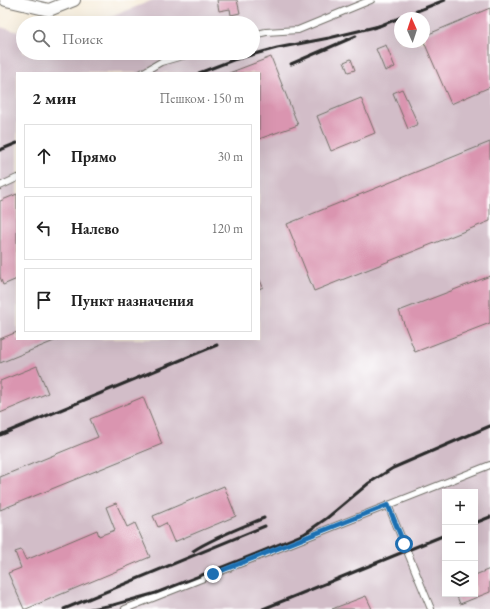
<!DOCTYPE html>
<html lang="ru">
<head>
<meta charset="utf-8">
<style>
  :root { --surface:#fff; --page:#f6f6f6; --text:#222; --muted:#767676; --line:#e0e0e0 }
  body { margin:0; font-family:"EB Garamond",serif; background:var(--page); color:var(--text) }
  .controls { position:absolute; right:12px; bottom:12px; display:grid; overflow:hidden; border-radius:0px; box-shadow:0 4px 16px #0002 }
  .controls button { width:36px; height:36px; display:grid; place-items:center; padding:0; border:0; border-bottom:1px solid var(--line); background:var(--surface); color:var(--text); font:20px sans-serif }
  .compass { position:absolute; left:394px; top:12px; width:36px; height:36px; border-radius:50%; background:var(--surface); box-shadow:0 4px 16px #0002; rotate:357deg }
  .stop { position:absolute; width:12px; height:12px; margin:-9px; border:3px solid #1f6fb2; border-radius:50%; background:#fff }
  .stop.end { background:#1f6fb2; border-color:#fff; box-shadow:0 1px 4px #0008 }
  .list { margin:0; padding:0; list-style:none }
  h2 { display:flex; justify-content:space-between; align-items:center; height:52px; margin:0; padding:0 16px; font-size:17px }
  h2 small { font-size:13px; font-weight:400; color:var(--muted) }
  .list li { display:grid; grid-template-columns:26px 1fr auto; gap:12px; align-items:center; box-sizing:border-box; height:64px; margin:0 8px 8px; padding:0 8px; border:1px solid var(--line); border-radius:0px }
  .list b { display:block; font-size:15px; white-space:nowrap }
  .list em { font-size:13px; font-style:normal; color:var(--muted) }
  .icon { flex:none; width:22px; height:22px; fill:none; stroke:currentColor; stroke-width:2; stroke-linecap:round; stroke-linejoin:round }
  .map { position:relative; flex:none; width:490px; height:609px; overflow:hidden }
  .search { position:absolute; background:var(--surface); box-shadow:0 4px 16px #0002; left:16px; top:16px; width:244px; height:44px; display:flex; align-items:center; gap:10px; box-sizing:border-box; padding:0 14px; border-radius:22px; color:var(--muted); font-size:15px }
  .panel { position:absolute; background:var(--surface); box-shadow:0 4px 16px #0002; left:16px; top:72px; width:244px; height:268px; border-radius:0px }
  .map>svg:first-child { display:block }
  .industrial { fill:#d2bdc8; fill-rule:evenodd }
  .building { fill:#da95b0 }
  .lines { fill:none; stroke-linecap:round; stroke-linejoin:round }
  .lane-casing { stroke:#726f68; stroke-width:8 }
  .street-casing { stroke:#726f68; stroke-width:14 }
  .lane { stroke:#fff; stroke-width:6 }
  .street { stroke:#fff; stroke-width:12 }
  .rail { stroke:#2b2b2b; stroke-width:3 }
  .route { stroke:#1f6fb2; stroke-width:5 }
</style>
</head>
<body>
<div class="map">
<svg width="490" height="609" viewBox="0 0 490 609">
  <rect width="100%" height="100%" fill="#fff"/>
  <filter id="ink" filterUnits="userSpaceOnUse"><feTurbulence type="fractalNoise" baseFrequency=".025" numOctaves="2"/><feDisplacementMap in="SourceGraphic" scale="8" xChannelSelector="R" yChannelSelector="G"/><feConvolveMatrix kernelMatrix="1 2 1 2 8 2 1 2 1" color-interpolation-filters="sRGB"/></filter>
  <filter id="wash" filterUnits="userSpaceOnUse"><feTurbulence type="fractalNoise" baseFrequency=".012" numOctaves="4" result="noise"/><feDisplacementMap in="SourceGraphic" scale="16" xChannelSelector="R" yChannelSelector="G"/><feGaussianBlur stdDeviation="0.9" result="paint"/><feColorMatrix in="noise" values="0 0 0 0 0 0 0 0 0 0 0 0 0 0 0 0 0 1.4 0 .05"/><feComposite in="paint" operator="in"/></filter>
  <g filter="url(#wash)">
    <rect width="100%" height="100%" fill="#f6ecd9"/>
    <path class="industrial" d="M153 0H490V609H0V27L23 33V53H253V23H96ZM400 18H424V42H400ZM17 73H259V339H17ZM445 492H475V594H445Z"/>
    <g id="blocks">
      <g class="building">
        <polygon points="217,0 237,0 240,13 231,15 230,9 219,11"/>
        <polygon points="490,8 490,87 451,104 424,42 424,36"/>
        <polygon points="386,45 395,67 385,71 376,49"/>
        <polygon points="271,57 298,125 259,139 259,73 229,73"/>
        <polygon points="351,59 355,70 348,72 344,62"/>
        <polygon points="402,89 418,124 408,129 393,93"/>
        <polygon points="361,98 375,133 331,151 317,116"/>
        <polygon points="490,142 490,221 314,291 287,224"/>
        <polygon points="17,194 17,279 3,285 0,277 0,201"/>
        <polygon points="490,276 490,323 415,352 399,311"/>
        <polygon points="259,278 263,287 259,289"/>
        <polygon points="17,332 17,339 59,339 0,363 0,339"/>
        <polygon points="37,366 48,393 0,413 0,381"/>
        <polygon points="143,397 162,444 0,510 0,477 98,437 90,419"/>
        <polygon points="224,486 236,516 174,542 166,523 158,527 153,516"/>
        <polygon points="116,503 127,527 135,523 150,557 26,609 24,609 8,573 21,568 15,552 21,550 26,560 97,530 99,536 115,530 106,507"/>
        <polygon points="490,569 490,592 460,604 456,594 475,594 475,575"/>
        <polygon points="366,596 372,609 332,609"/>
      </g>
    </g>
  </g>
  <g filter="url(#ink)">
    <use href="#blocks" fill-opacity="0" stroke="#726f68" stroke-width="1"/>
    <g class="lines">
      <defs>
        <g id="lane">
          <polyline points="253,35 266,32 298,30 371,0"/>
          <polyline points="142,73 161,62 193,53"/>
          <polyline points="0,186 17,178"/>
          <polyline points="388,505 431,609"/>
          <polyline points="125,609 490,465"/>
        </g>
        <polyline id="street" points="6,0 49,10 74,0"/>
      </defs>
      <use href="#lane" class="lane-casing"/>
      <use href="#street" class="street-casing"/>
      <use href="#lane" class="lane"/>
      <use href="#street" class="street"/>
      <g class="rail">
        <polyline points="374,28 445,0"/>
        <polyline points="291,64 356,36"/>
        <polyline points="199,73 233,60 277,48 329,38 379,26"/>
        <polyline points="0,150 17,143"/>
        <polyline points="0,435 217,345"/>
        <polyline points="475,523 490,517"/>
        <path d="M193 551C215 537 240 528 264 518"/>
        <polyline points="64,609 265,526"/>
        <polyline points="90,609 113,605 156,593 263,551 304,534 327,518 369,483 393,468 490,426"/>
        <polyline points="263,609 445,535"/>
      </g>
    </g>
  </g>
  <g class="lines" filter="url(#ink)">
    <polyline class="route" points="213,574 388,505 404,544"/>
  </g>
</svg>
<div class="controls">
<button>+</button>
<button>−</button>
<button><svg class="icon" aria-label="layers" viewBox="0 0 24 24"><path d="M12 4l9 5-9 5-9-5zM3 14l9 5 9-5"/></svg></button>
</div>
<svg class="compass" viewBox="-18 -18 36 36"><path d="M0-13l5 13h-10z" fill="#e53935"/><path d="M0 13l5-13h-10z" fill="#767676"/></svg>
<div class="stop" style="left:404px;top:544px"></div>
<div class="stop end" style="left:213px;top:574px"></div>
<div class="search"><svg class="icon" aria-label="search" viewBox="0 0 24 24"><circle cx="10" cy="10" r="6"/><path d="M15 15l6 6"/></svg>Поиск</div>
<section class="panel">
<h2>2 мин<small>Пешком · 150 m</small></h2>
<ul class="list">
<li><svg class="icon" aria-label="ahead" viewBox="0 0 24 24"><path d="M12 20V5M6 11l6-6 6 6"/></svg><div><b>Прямо</b></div><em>30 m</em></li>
<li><svg class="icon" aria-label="left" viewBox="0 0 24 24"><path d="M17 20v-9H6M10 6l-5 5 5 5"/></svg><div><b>Налево</b></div><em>120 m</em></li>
<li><svg class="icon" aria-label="arrive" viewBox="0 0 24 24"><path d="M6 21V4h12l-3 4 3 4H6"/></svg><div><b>Пункт назначения</b></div></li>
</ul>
</section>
</div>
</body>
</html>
